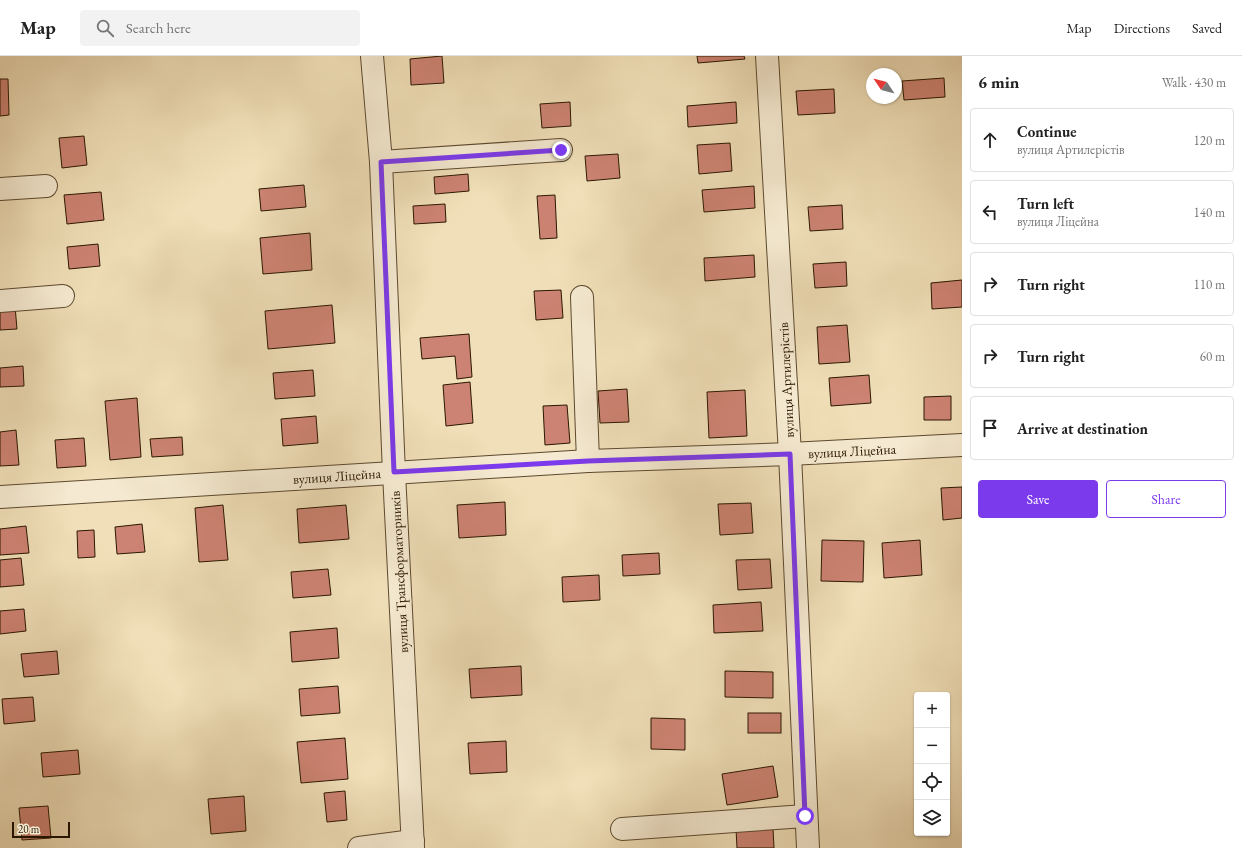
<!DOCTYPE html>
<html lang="en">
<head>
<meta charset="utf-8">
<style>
  :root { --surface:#fff; --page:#f2f2f2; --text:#222; --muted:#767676; --line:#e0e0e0; --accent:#7c3aed }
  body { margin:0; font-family:"EB Garamond",serif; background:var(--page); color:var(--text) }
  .controls { position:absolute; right:12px; bottom:12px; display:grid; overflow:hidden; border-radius:4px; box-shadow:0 1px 3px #0004 }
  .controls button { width:36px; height:36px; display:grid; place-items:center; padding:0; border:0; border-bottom:1px solid var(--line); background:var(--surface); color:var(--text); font:20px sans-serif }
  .compass { position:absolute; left:866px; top:12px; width:36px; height:36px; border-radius:50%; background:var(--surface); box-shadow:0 1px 3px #0004; rotate:305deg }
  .scale { position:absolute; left:12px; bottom:10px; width:58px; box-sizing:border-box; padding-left:4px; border:2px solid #2b1700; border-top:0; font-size:11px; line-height:14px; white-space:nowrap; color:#2b1700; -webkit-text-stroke:3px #f5ead1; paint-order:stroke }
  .stop { position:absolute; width:12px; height:12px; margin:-9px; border:3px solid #7c3aed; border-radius:50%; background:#fff }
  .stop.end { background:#7c3aed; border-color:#fff; box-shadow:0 1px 4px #0008 }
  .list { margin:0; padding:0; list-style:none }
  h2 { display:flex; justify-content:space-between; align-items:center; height:52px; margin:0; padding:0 16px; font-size:17px }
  h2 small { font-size:13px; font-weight:400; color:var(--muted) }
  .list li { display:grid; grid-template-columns:26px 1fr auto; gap:12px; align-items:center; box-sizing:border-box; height:64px; margin:0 8px 8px; padding:0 8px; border:1px solid var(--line); border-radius:4px }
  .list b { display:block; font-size:15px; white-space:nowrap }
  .list p { margin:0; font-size:13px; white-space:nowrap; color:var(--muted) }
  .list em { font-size:13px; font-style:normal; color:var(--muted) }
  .actions { display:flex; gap:8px; padding:12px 16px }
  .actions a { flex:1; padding:9px 0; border:1px solid var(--accent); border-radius:4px; text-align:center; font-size:14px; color:var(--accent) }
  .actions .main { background:var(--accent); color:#fff }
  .icon { flex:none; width:22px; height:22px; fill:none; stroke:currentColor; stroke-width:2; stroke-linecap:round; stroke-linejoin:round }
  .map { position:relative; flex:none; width:962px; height:792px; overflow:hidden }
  header { display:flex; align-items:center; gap:24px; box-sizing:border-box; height:56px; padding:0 20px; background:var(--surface); border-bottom:1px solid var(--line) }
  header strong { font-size:19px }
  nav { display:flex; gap:22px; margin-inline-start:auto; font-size:14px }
  .search { width:280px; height:36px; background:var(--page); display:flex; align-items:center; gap:10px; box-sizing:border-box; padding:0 14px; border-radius:4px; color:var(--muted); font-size:15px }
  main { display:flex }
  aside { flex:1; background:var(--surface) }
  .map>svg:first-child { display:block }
  .building { fill:#cd8373; stroke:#2b1700 }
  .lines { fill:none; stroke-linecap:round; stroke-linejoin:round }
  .minor-casing { stroke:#5c492e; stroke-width:24 }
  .minor { stroke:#f5ead1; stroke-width:22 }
  .route { stroke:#7c3aed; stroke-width:5 }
  .labels { text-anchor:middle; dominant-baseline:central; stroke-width:3.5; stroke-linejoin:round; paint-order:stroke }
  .street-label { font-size:14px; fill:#2b1700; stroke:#f5ead1 }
</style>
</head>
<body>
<header>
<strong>Map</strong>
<div class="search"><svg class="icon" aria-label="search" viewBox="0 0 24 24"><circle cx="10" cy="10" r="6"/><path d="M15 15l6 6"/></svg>Search here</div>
<nav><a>Map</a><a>Directions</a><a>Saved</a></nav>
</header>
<main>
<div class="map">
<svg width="962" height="792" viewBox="0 0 962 792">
  <rect width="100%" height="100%" fill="#f0dfb8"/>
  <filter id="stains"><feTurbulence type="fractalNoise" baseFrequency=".005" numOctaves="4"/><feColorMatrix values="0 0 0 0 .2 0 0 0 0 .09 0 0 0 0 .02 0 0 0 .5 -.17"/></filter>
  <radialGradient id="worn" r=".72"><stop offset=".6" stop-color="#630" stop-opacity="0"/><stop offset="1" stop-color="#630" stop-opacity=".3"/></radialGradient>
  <g class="building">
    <polygon points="442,0 444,27 411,29 410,3"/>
    <polygon points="697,0 744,0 745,3 698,7"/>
    <polygon points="944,22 945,41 904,44 902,25"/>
    <polygon points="0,23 8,23 9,59 0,60"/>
    <polygon points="834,33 835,57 798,59 796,35"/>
    <polygon points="570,46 571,70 542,72 540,48"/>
    <polygon points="736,46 737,67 688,71 687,50"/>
    <polygon points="84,80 87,109 62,112 59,82"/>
    <polygon points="730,87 732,115 699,118 697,89"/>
    <polygon points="618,98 620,122 587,125 585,100"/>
    <polygon points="468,118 469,135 435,138 434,121"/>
    <polygon points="304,129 306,151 261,155 259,133"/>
    <polygon points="754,130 755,152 704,156 702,134"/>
    <polygon points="101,136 104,164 67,168 64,139"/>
    <polygon points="555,139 557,182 540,183 537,140"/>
    <polygon points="445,148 446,166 414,168 413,150"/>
    <polygon points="842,149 843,173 810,175 808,151"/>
    <polygon points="310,177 312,214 263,218 260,182"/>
    <polygon points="98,188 100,210 69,213 67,191"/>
    <polygon points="754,199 755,221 705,225 704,202"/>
    <polygon points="846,206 847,230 815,232 813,208"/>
    <polygon points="962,224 962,251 932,253 931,227"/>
    <polygon points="561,234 563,262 536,264 534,235"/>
    <polygon points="332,249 335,287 268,293 265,255"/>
    <polygon points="15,250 17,273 0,274 0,251"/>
    <polygon points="847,269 850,306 819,308 817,271"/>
    <polygon points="469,278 472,321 457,323 455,300 422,303 420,282"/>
    <polygon points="23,310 24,330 0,331 0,312"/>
    <polygon points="313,314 315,340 275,343 273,317"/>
    <polygon points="869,319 871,347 831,350 829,322"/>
    <polygon points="470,326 473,367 446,370 443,329"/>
    <polygon points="627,333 629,366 600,367 598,335"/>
    <polygon points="745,334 747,380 709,382 707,336"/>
    <polygon points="951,340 951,364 924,364 924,341"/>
    <polygon points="137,342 141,401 110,404 105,345"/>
    <polygon points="567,349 570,387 545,389 543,350"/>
    <polygon points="316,360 318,387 283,390 281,363"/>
    <polygon points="16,374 19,409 0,410 0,376"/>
    <polygon points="182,381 183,399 152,401 150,383"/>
    <polygon points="84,382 86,410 57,412 55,384"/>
    <polygon points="962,431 962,462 943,464 941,432"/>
    <polygon points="505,446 506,479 459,482 457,449"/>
    <polygon points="751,447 753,477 720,479 718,448"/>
    <polygon points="223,449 228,504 199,506 195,452"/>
    <polygon points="346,449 349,483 299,487 297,453"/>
    <polygon points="142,468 145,496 117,498 115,471"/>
    <polygon points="26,470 29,497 0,499 0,473"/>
    <polygon points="94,474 95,501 78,502 77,475"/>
    <polygon points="822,484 864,485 863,526 821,525"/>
    <polygon points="920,484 922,519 884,522 882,487"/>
    <polygon points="659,497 660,518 623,520 622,499"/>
    <polygon points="21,502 24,529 0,531 0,504"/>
    <polygon points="770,503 772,532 738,534 736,504"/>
    <polygon points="328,513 331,539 293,542 291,516"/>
    <polygon points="599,519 600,544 563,546 562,521"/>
    <polygon points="761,546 763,575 714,577 713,549"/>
    <polygon points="24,553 26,575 0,578 0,555"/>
    <polygon points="337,572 339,602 292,606 290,576"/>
    <polygon points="57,595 59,618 24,621 21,598"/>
    <polygon points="521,610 522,639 471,642 469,613"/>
    <polygon points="725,615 773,616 773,642 725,641"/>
    <polygon points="338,630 340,657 301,660 299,633"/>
    <polygon points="33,641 35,665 4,668 2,643"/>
    <rect x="748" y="657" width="33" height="20"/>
    <polygon points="651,662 685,663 685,694 651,693"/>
    <polygon points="345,682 348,723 301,727 297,686"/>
    <polygon points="506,685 507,716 470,718 468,687"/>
    <polygon points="78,694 80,718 43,721 41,697"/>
    <polygon points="773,710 778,741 727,749 722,718"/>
    <polygon points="345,735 347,764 327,766 324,737"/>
    <polygon points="244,740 246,775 211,778 208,743"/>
    <polygon points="48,750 51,782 22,784 19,752"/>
    <polygon points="773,772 774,792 737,792 736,773"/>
  </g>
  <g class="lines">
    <defs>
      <g id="minor">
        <polyline points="372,0 381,106 394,417 413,792"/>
        <polyline points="767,0 790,398 808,792"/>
        <polyline points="381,106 561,94"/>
        <polyline points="0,133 46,130"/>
        <polyline points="582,241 588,405"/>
        <polyline points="0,245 63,240"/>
        <polyline points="0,441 588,405 790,398 962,389"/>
        <polyline points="622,773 805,760"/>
        <polyline points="359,792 413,785"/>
      </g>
    </defs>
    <use href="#minor" class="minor-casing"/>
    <use href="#minor" class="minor"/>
  </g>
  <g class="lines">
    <polyline class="route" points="561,94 381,106 394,416 588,405 790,398 805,760"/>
  </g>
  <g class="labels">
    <g class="street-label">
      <text transform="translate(786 324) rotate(-93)">вулиця Артилерістів</text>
      <text transform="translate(852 395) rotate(-3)">вулиця Ліцейна</text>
      <text transform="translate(337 420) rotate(-4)">вулиця Ліцейна</text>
      <text transform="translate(399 516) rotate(-93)">вулиця Трансформаторників</text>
    </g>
  </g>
  <rect width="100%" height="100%" filter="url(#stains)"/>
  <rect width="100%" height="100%" fill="url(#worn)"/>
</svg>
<div class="controls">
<button>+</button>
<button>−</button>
<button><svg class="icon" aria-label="locate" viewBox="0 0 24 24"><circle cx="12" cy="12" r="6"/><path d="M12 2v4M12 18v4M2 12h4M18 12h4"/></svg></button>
<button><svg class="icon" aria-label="layers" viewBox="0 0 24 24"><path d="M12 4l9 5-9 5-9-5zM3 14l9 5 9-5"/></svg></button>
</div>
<svg class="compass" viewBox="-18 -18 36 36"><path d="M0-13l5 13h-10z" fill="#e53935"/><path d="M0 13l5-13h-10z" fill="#767676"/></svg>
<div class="scale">20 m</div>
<div class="stop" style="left:805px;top:760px"></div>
<div class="stop end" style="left:561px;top:94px"></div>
</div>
<aside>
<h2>6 min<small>Walk · 430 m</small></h2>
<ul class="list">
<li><svg class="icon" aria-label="ahead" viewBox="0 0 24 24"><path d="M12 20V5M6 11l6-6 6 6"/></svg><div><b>Continue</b><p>вулиця Артилерістів</p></div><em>120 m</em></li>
<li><svg class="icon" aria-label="left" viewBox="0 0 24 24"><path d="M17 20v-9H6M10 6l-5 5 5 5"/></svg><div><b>Turn left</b><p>вулиця Ліцейна</p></div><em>140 m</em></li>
<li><svg class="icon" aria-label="right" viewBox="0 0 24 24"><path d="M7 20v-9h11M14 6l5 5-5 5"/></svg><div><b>Turn right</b></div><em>110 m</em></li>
<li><svg class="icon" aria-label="right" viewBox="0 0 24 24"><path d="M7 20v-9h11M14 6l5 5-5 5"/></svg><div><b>Turn right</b></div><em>60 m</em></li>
<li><svg class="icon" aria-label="arrive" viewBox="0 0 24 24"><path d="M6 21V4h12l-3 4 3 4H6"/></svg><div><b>Arrive at destination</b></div></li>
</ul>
<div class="actions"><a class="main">Save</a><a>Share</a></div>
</aside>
</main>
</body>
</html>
